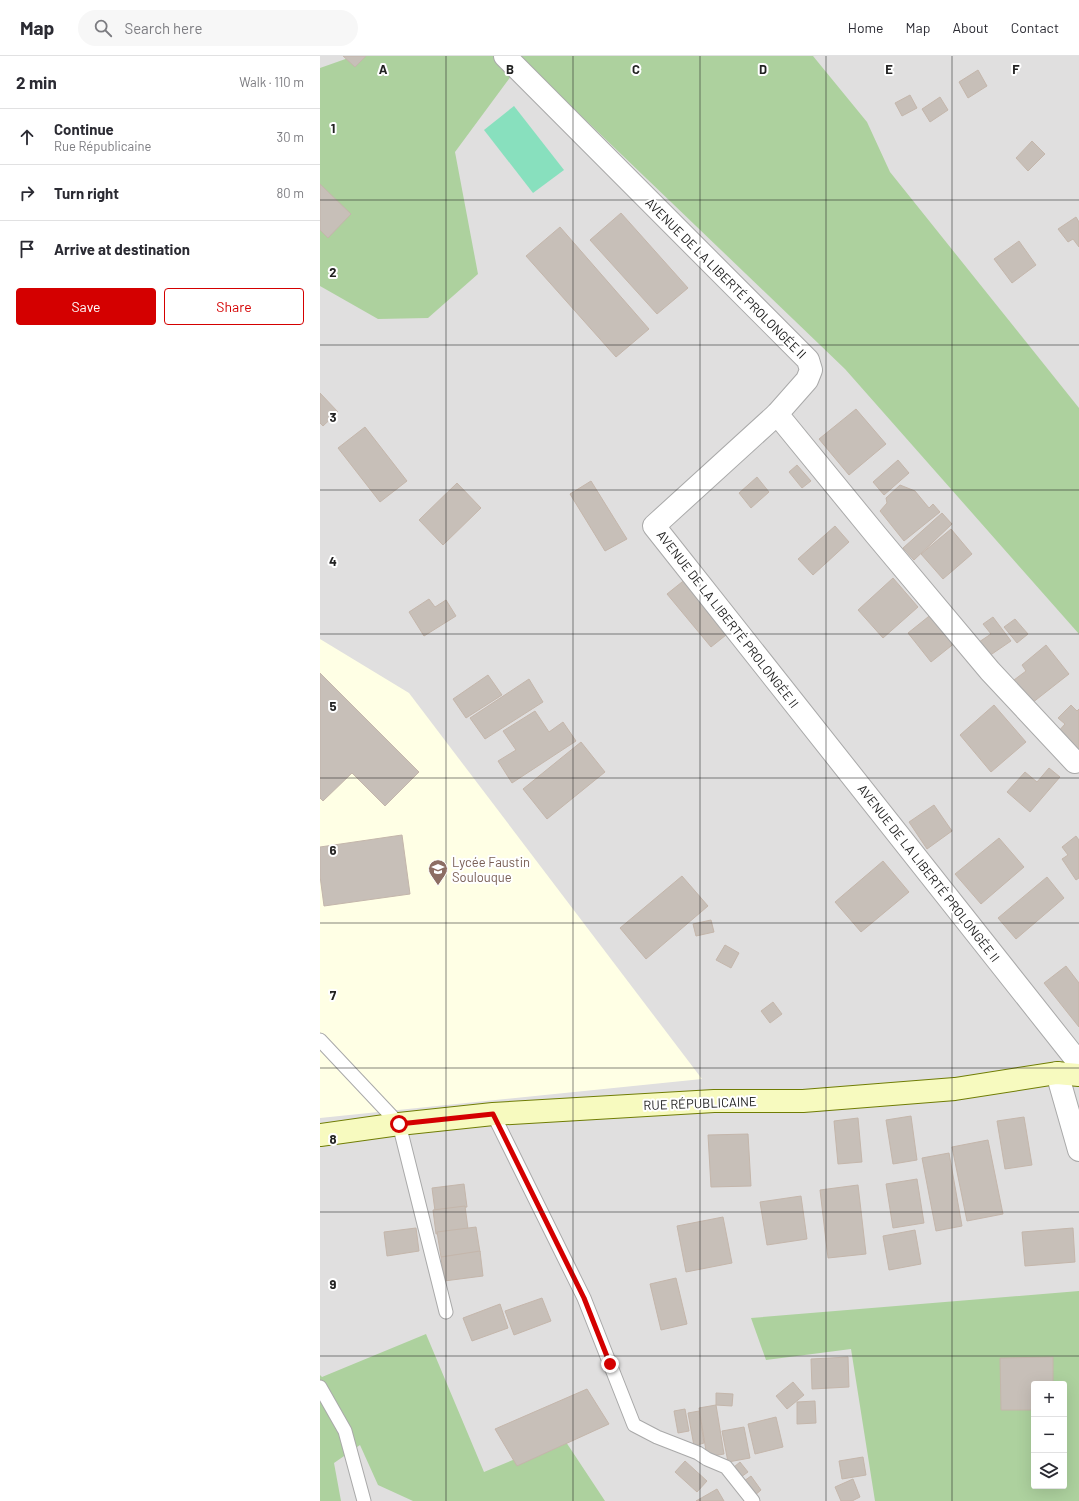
<!DOCTYPE html>
<html lang="en">
<head>
<meta charset="utf-8">
<style>
  :root { --surface:#fff; --page:#f7f7f7; --text:#2b2b33; --muted:#7c7c81; --line:#e1e1e2; --accent:#d40000 }
  body { margin:0; font-family:Barlow,sans-serif; background:var(--page); color:var(--text) }
  .controls { position:absolute; right:12px; bottom:12px; display:grid; overflow:hidden; border-radius:4px; box-shadow:0 4px 16px #0002 }
  .controls button { width:36px; height:36px; display:grid; place-items:center; padding:0; border:0; border-bottom:1px solid var(--line); background:var(--surface); color:var(--text); font:20px sans-serif }
  .stop { position:absolute; width:12px; height:12px; margin:-9px; border:3px solid #d40000; border-radius:50%; background:#fff }
  .stop.end { background:#d40000; border-color:#fff; box-shadow:0 1px 4px #0008 }
  .list { margin:0; padding:0; list-style:none }
  h2 { display:flex; justify-content:space-between; align-items:center; height:52px; margin:0; padding:0 16px; font-size:17px }
  h2 small { font-size:13px; font-weight:400; color:var(--muted) }
  .list li { display:grid; grid-template-columns:26px 1fr auto; gap:12px; align-items:center; box-sizing:border-box; height:56px; padding:0 16px; border-top:1px solid var(--line) }
  .list b { display:block; font-size:15px; white-space:nowrap }
  .list p { margin:0; font-size:13px; white-space:nowrap; color:var(--muted) }
  .list em { font-size:13px; font-style:normal; color:var(--muted) }
  .actions { display:flex; gap:8px; padding:12px 16px }
  .actions a { flex:1; padding:9px 0; border:1px solid var(--accent); border-radius:4px; text-align:center; font-size:14px; color:var(--accent) }
  .actions .main { background:var(--accent); color:#fff }
  .icon { flex:none; width:22px; height:22px; fill:none; stroke:currentColor; stroke-width:2; stroke-linecap:round; stroke-linejoin:round }
  .map { position:relative; flex:none; width:759px; height:1445px; overflow:hidden }
  header { display:flex; align-items:center; gap:24px; box-sizing:border-box; height:56px; padding:0 20px; background:var(--surface); border-bottom:1px solid var(--line) }
  header strong { font-size:19px }
  nav { display:flex; gap:22px; margin-inline-start:auto; font-size:14px }
  .search { width:280px; height:36px; background:var(--page); display:flex; align-items:center; gap:10px; box-sizing:border-box; padding:0 14px; border-radius:22px; color:var(--muted); font-size:15px }
  main { display:flex }
  aside { flex:1; background:var(--surface) }
  .map>svg:first-child { display:block }
  .residential { fill:#e0dfdf; fill-rule:evenodd }
  .education { fill:#ffffe5 }
  .forest { fill:#add19e; fill-rule:evenodd }
  .pitch { fill:#88e0be }
  .building { fill:#c7bfb8; stroke:#c4b6ab }
  .lines { fill:none; stroke-linecap:round; stroke-linejoin:round }
  .lane-casing { stroke:#a9a9a9; stroke-width:15 }
  .street-casing { stroke:#a9a9a9; stroke-width:24 }
  .secondary-casing { stroke:#707d05; stroke-width:24 }
  .lane { stroke:#fff; stroke-width:13 }
  .street { stroke:#fff; stroke-width:22 }
  .secondary { stroke:#f7fabf; stroke-width:22 }
  .route { stroke:#d40000; stroke-width:5 }
  .grid { fill:none; stroke:#222; stroke-width:1; stroke-opacity:0.55 }
  .labels { text-anchor:middle; dominant-baseline:central; stroke-width:4; stroke-linejoin:round; paint-order:stroke }
  .street-label { font-size:13px; fill:#222; stroke:#fff }
  .education-label { font-size:13px; fill:#785e54; stroke:#fff; text-anchor:start }
  .grid-label { font-size:13px; text-anchor:middle; font-weight:bold; fill:#222; stroke:#fff; stroke-width:4; stroke-linejoin:round; paint-order:stroke }
</style>
</head>
<body>
<header>
<strong>Map</strong>
<div class="search"><svg class="icon" aria-label="search" viewBox="0 0 24 24"><circle cx="10" cy="10" r="6"/><path d="M15 15l6 6"/></svg>Search here</div>
<nav><a>Home</a><a>Map</a><a>About</a><a>Contact</a></nav>
</header>
<main>
<aside>
<h2>2 min<small>Walk · 110 m</small></h2>
<ul class="list">
<li><svg class="icon" aria-label="ahead" viewBox="0 0 24 24"><path d="M12 20V5M6 11l6-6 6 6"/></svg><div><b>Continue</b><p>Rue Républicaine</p></div><em>30 m</em></li>
<li><svg class="icon" aria-label="right" viewBox="0 0 24 24"><path d="M7 20v-9h11M14 6l5 5-5 5"/></svg><div><b>Turn right</b></div><em>80 m</em></li>
<li><svg class="icon" aria-label="arrive" viewBox="0 0 24 24"><path d="M6 21V4h12l-3 4 3 4H6"/></svg><div><b>Arrive at destination</b></div></li>
</ul>
<div class="actions"><a class="main">Save</a><a>Share</a></div>
</aside>
<div class="map">
<svg width="759" height="1445" viewBox="0 0 759 1445">
  <rect width="100%" height="100%" fill="#f2efe9"/>
  <path class="residential" d="M0 0H759V1445H0ZM714 1328H744V1430H714Z"/>
  <polygon class="education" points="0,583 89,637 382,1023 0,1062"/>
  <g class="forest">
    <polygon points="34,0 493,0 547,66 570,116 759,352 759,578 525,313 203,4 135,96 158,218 108,262 58,263 0,230 0,12"/>
    <path d="M759 1235V1445H555L531 1293 446 1304 431 1262ZM714 1328H744V1430H714Z"/>
    <polygon points="106,1278 164,1416 244,1383 285,1445 93,1445 58,1429 40,1389 14,1407 21,1445 0,1445 0,1319 2,1321"/>
  </g>
  <polygon class="pitch" points="194,50 244,114 213,137 164,74"/>
  <g class="building">
    <polygon points="23,0 46,0 35,11"/>
    <polygon points="658,14 667,30 648,42 639,26"/>
    <polygon points="590,39 597,52 582,60 575,47"/>
    <polygon points="620,41 628,54 610,66 602,53"/>
    <polygon points="712,85 725,98 708,115 696,102"/>
    <polygon points="0,128 31,158 8,182 0,174"/>
    <polygon points="301,157 368,232 337,258 270,184"/>
    <polygon points="756,161 759,166 759,191 753,183 748,186 738,173"/>
    <polygon points="240,171 329,273 296,301 206,200"/>
    <polygon points="699,185 716,209 692,227 674,203"/>
    <polygon points="0,337 18,356 3,370 0,367"/>
    <polygon points="536,353 566,388 529,419 499,383"/>
    <polygon points="45,371 87,425 60,446 18,392"/>
    <polygon points="578,404 589,417 564,439 553,426"/>
    <polygon points="477,409 491,425 482,432 469,416"/>
    <polygon points="437,421 449,436 431,452 419,437"/>
    <polygon points="271,425 307,483 285,495 250,438"/>
    <polygon points="137,427 161,452 123,489 99,464"/>
    <polygon points="580,429 595,435 609,452 613,448 620,456 584,485 560,455 567,447 566,442"/>
    <polygon points="622,457 632,468 594,504 583,492"/>
    <polygon points="515,470 529,486 493,519 478,503"/>
    <polygon points="631,473 652,498 623,523 601,498"/>
    <polygon points="367,522 411,575 391,591 347,538"/>
    <polygon points="573,522 598,551 563,582 538,554"/>
    <polygon points="109,543 115,551 126,544 136,560 104,580 89,556"/>
    <polygon points="613,557 636,586 611,606 588,577"/>
    <polygon points="673,561 691,585 669,600 659,586 671,578 663,568"/>
    <polygon points="695,563 708,578 697,587 684,571"/>
    <polygon points="726,589 749,618 712,647 694,624 706,615 702,609"/>
    <polygon points="0,617 99,716 65,750 32,717 3,745 0,742"/>
    <polygon points="168,619 182,639 146,662 133,643"/>
    <polygon points="209,623 223,646 165,683 150,662"/>
    <polygon points="674,649 706,686 671,716 640,679"/>
    <polygon points="751,649 757,655 759,653 759,695 737,677 745,668 738,662"/>
    <polygon points="215,655 229,676 243,666 256,685 192,727 178,705 196,694 183,675"/>
    <polygon points="261,686 285,716 227,763 203,733"/>
    <polygon points="729,712 740,721 710,756 687,736 705,716 717,726"/>
    <polygon points="614,749 632,775 607,793 589,766"/>
    <polygon points="82,779 90,838 4,850 0,820 0,791"/>
    <polygon points="756,780 759,784 759,822 756,824 742,803 748,799 742,791"/>
    <polygon points="679,782 704,811 661,848 635,818"/>
    <polygon points="563,805 589,836 541,876 515,846"/>
    <polygon points="362,820 388,850 326,903 300,872"/>
    <polygon points="727,821 744,842 696,883 678,862"/>
    <polygon points="391,864 394,876 376,880 373,868"/>
    <polygon points="405,889 419,897 411,912 396,904"/>
    <polygon points="746,910 759,927 759,971 724,927"/>
    <polygon points="453,946 462,958 450,967 441,955"/>
    <polygon points="591,1060 597,1104 573,1108 566,1064"/>
    <polygon points="704,1061 712,1109 685,1113 677,1065"/>
    <polygon points="538,1062 542,1106 518,1108 514,1065"/>
    <polygon points="428,1078 431,1130 391,1131 388,1079"/>
    <polygon points="668,1084 683,1158 647,1165 632,1091"/>
    <polygon points="629,1097 642,1170 616,1175 602,1102"/>
    <polygon points="597,1123 604,1167 573,1172 566,1128"/>
    <polygon points="144,1128 147,1151 115,1155 112,1132"/>
    <polygon points="538,1129 546,1198 508,1202 500,1134"/>
    <polygon points="481,1140 487,1183 447,1189 440,1146"/>
    <polygon points="145,1150 148,1173 116,1178 113,1154"/>
    <polygon points="403,1161 412,1207 366,1216 357,1170"/>
    <polygon points="156,1171 160,1196 121,1201 117,1176"/>
    <polygon points="96,1172 99,1195 67,1200 64,1176"/>
    <polygon points="753,1172 755,1206 705,1210 702,1176"/>
    <polygon points="595,1174 601,1208 569,1214 563,1180"/>
    <polygon points="160,1195 163,1220 124,1225 121,1201"/>
    <polygon points="356,1222 367,1268 341,1274 330,1228"/>
    <polygon points="222,1242 231,1265 194,1279 185,1255"/>
    <polygon points="180,1248 188,1272 152,1285 143,1262"/>
    <polygon points="528,1301 529,1331 492,1333 491,1303"/>
    <polygon points="733,1301 733,1328 714,1328 714,1354 681,1354 680,1302"/>
    <polygon points="473,1326 484,1339 467,1353 456,1340"/>
    <polygon points="267,1333 289,1368 197,1410 175,1373"/>
    <polygon points="396,1337 413,1338 412,1350 396,1349"/>
    <polygon points="495,1345 496,1367 477,1368 477,1346"/>
    <polygon points="396,1349 404,1398 387,1401 379,1352"/>
    <polygon points="365,1353 369,1375 358,1377 354,1355"/>
    <polygon points="379,1355 384,1387 374,1390 368,1357"/>
    <polygon points="456,1361 463,1391 435,1398 428,1368"/>
    <polygon points="424,1371 430,1402 408,1406 402,1375"/>
    <polygon points="543,1401 546,1419 522,1423 519,1405"/>
    <polygon points="365,1405 387,1425 377,1436 355,1416"/>
    <polygon points="420,1406 428,1416 421,1421 414,1411"/>
    <polygon points="431,1420 441,1434 434,1440 424,1425"/>
    <polygon points="533,1423 540,1441 532,1445 521,1445 515,1431"/>
    <polygon points="397,1433 404,1445 376,1445"/>
  </g>
  <g class="lines">
    <defs>
      <g id="lane">
        <polyline points="0,984 79,1068 126,1256"/>
        <polyline points="173,1058 264,1242 314,1369 337,1381 378,1397 387,1403 406,1411 433,1445"/>
        <polyline points="0,1331 25,1375 44,1445"/>
      </g>
      <g id="street">
        <polyline points="185,0 488,304 491,314 487,324 457,358 334,470 759,1007"/>
        <polyline points="457,358 556,479 670,615 755,706"/>
        <polyline points="737,1017 759,1094"/>
      </g>
      <polyline id="secondary" points="0,1079 79,1068 173,1058 394,1045 483,1045 635,1033 737,1017 759,1019"/>
    </defs>
    <use href="#lane" class="lane-casing"/>
    <use href="#street" class="street-casing"/>
    <use href="#secondary" class="secondary-casing"/>
    <use href="#lane" class="lane"/>
    <use href="#street" class="street"/>
    <use href="#secondary" class="secondary"/>
  </g>
  <g class="lines">
    <polyline class="route" points="79,1068 173,1058 264,1242 290,1308"/>
  </g>
  <path class="grid" d="M126 0V1445M253 0V1445M380 0V1445M506 0V1445M632 0V1445M0 144H759M0 289H759M0 434H759M0 578H759M0 722H759M0 867H759M0 1012H759M0 1156H759M0 1300H759"/>
  <defs>
    <symbol id="school-pin" viewBox="-11 -11 22 30"><path d="M0 17L-7.5 6A9.5 9.5 0 1 1 7.5 6Z" fill="#8d6e63" stroke="#fff"/><path d="M0-5L7-2L0 1L-7-2ZM-4 1L0 2.5L4 1V4Q0 6-4 4Z" fill="#fff"/></symbol>
  </defs>
  <g fill-rule="evenodd">
    <use href="#school-pin" x="107" y="802" width="22" height="30"/>
  </g>
  <g class="labels">
    <g class="street-label">
      <text transform="translate(406 222) rotate(45)">AVENUE DE LA LIBERTÉ PROLONGÉE II</text>
      <text transform="translate(408 563) rotate(52)">AVENUE DE LA LIBERTÉ PROLONGÉE II</text>
      <text transform="translate(609 817) rotate(52)">AVENUE DE LA LIBERTÉ PROLONGÉE II</text>
      <text transform="translate(380 1047) rotate(-2)">RUE RÉPUBLICAINE</text>
    </g>
    <g class="education-label">
      <text x="132" y="806">Lycée Faustin<tspan x="132" dy="15">Soulouque</tspan></text>
    </g>
  </g>
  <g class="grid-label">
    <text x="63" y="18">A</text>
    <text x="190" y="18">B</text>
    <text x="316" y="18">C</text>
    <text x="443" y="18">D</text>
    <text x="569" y="18">E</text>
    <text x="696" y="18">F</text>
    <text x="13" y="77">1</text>
    <text x="13" y="221">2</text>
    <text x="13" y="366">3</text>
    <text x="13" y="510">4</text>
    <text x="13" y="655">5</text>
    <text x="13" y="799">6</text>
    <text x="13" y="944">7</text>
    <text x="13" y="1088">8</text>
    <text x="13" y="1233">9</text>
  </g>
</svg>
<div class="controls">
<button>+</button>
<button>−</button>
<button><svg class="icon" aria-label="layers" viewBox="0 0 24 24"><path d="M12 4l9 5-9 5-9-5zM3 14l9 5 9-5"/></svg></button>
</div>
<div class="stop" style="left:79px;top:1068px"></div>
<div class="stop end" style="left:290px;top:1308px"></div>
</div>
</main>
</body>
</html>
